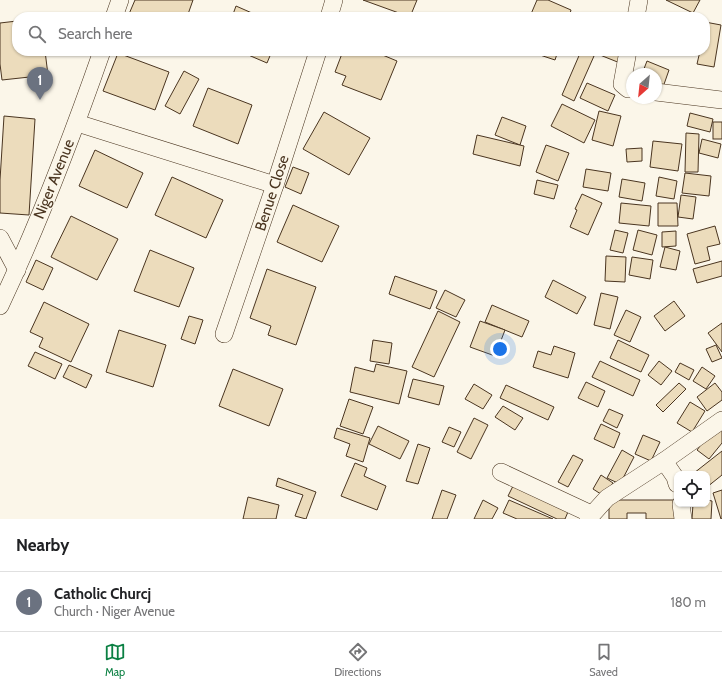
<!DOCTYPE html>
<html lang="en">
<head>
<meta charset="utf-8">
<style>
  :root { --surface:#fff; --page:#f2f2f2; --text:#202124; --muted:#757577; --line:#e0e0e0; --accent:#0b8043 }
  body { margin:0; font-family:Cabin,sans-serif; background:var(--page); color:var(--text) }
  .controls { position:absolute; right:12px; bottom:12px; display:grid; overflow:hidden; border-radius:8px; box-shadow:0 1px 3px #0004 }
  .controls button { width:36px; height:36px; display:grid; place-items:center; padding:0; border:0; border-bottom:1px solid var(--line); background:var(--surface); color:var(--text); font:20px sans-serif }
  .compass { position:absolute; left:626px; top:68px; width:36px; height:36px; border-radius:50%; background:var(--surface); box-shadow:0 1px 3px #0004; rotate:207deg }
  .you { position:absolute; left:500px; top:349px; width:14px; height:14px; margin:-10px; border:3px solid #fff; border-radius:50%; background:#1a73e8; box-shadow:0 0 0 6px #1a73e833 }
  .badge { display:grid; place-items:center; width:26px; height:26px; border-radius:50%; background:var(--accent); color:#fff; font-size:13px; font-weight:700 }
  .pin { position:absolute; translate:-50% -33px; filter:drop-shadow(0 1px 2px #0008) }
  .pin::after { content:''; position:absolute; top:21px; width:14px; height:12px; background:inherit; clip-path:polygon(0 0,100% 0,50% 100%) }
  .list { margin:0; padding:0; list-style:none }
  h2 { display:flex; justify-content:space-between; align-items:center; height:52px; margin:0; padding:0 16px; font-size:17px }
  h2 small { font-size:13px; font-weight:400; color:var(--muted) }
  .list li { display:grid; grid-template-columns:26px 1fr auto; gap:12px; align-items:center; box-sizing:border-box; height:60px; padding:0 16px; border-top:1px solid var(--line) }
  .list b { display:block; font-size:15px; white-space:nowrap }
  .list p { margin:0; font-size:13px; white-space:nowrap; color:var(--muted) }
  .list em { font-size:13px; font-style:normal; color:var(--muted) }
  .icon { flex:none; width:22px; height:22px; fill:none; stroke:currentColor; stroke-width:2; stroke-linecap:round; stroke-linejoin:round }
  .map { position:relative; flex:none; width:722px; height:519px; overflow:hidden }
  .search { position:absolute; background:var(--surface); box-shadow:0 1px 3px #0004; left:12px; right:12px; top:12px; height:44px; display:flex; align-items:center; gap:10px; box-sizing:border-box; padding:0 14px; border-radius:16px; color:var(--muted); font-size:15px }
  .sheet { height:112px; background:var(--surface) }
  nav { display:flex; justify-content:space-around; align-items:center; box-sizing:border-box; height:56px; border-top:1px solid var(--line); background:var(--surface); font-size:11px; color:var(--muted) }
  nav a { display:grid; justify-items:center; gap:2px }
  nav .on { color:var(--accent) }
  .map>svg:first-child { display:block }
  .building { fill:#ecdcbc; stroke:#4a3520 }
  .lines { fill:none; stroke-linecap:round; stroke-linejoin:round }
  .minor-casing { stroke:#4a3520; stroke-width:18 }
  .minor { stroke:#fbf6e9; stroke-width:17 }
  .labels { text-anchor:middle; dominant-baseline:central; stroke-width:3; stroke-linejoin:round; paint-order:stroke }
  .street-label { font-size:15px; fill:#4a3520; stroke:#fbf6e9 }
</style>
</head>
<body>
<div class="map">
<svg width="722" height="519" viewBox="0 0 722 519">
  <rect width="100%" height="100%" fill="#fbf6e9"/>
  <g class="building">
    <polygon points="135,0 193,0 187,17 137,17 129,14"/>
    <polygon points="363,0 417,0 410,17"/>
    <polygon points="537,0 548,0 571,10 569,17 538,17 531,14"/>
    <polygon points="666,0 700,0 693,13"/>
    <polygon points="236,6 261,17 232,17"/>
    <polygon points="17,21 17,51 45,51 48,75 2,80 0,64 0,23"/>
    <polygon points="705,22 721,25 714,67 697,64 700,51 705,51"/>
    <polygon points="239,51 272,51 267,63"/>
    <polygon points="343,51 373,51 397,61 381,100 342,85 346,76 335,72"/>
    <polygon points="528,51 558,51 555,60"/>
    <polygon points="581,51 594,56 574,101 562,95"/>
    <polygon points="596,51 624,51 620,63 595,53"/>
    <polygon points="118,53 169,72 155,110 103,91"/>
    <polygon points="647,61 669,70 662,90 656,88 656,74 642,74"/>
    <polygon points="184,71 199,79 180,114 165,106"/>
    <polygon points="587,83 615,95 608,111 580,98"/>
    <polygon points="208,88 252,105 238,144 193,126"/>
    <polygon points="562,104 595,120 584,143 551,126"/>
    <polygon points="599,111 621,116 613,146 592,140"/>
    <polygon points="324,112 370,138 349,175 303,149"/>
    <polygon points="690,113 713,119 710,132 687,126"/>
    <polygon points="4,116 35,119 29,215 0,213 0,180"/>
    <polygon points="502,117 526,126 520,145 495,135"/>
    <rect x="713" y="122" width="9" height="17"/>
    <polygon points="686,133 699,134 698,172 685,172"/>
    <polygon points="477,135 524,146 520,166 473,154"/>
    <polygon points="702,139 721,144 718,158 699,153"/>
    <polygon points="653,141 682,144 678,171 650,167"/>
    <polygon points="546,145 569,153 558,181 536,172"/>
    <polygon points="642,148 642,161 627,162 626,149"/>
    <polygon points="95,150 143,173 127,208 79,186"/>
    <polygon points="293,167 309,173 301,194 285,187"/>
    <polygon points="586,169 611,173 608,191 583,187"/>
    <polygon points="685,173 711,176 709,196 682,193"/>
    <polygon points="172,177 223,200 206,238 155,215"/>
    <polygon points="659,177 677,181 674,199 656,196"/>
    <polygon points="622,179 645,183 642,201 619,197"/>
    <polygon points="537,180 558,185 554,199 534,194"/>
    <polygon points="582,194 602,203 588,235 570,227 577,210 575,209"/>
    <polygon points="681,195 696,197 693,219 678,217"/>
    <polygon points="621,203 651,206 649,226 619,223"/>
    <polygon points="658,203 677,203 678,226 658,226"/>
    <polygon points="293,205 339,226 322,262 277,242"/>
    <polygon points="71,216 118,239 97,280 51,257"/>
    <polygon points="715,226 720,244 707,247 710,260 695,264 687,234"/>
    <polygon points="615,230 628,233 623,253 610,250"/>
    <polygon points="638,230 657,235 652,255 633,250"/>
    <polygon points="676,231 676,246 662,247 662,232"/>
    <polygon points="665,247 680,251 676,270 660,267"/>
    <polygon points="150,250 194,268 179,307 134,291"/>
    <polygon points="606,256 626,257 625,282 605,281"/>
    <polygon points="632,257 653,260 650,279 629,275"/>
    <polygon points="36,260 53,268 43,290 26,282"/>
    <polygon points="722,261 722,276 697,283 693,269"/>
    <polygon points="267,269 316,287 296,345 268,335 271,326 250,318"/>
    <polygon points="395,276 437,291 430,309 389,294"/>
    <polygon points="553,280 586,297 577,314 545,297"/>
    <polygon points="445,290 465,300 456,317 436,308"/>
    <polygon points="601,293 618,297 610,329 594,325"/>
    <polygon points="674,301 685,316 665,331 654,316"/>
    <polygon points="44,302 89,324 71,362 39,347 43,338 30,332"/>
    <polygon points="492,305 529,321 522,337 485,322"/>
    <polygon points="626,310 641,317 630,342 614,335"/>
    <polygon points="438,311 460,322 434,377 412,367"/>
    <polygon points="189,316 203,320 195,344 181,339"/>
    <polygon points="480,321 505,330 495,356 470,347"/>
    <polygon points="722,323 722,352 708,333"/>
    <polygon points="119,330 166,345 153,387 106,372"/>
    <polygon points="373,340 392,343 389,364 370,361"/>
    <polygon points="618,340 649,355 641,372 610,358"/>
    <polygon points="716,345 722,358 712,362 706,349"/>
    <polygon points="554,346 575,353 568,378 533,367 538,351 551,355"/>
    <polygon points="35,352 62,364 55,379 28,366"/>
    <polygon points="600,361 640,380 633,396 592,377"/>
    <polygon points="659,361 672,371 661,385 648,375"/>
    <polygon points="680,363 694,370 689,380 675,372"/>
    <polygon points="376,364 407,371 399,404 350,392 355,367 374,372"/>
    <polygon points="69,365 92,375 86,388 63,377"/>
    <polygon points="702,367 715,376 706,389 693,381"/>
    <polygon points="233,369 283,389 269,426 219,406"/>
    <polygon points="413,379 444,386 439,405 408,397"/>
    <polygon points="586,382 605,391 598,407 578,398"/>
    <polygon points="679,383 686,389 663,412 656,405"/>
    <polygon points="715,383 722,392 722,400 707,411 697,397"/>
    <polygon points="474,384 492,395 483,409 465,399"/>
    <polygon points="506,385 554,407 548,420 500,398"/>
    <polygon points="349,399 373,407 363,434 340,426"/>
    <polygon points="690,402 705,411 692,432 677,423"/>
    <polygon points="503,406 523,418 515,430 495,417"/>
    <polygon points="609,409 623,415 617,428 603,421"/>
    <polygon points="474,418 488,425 471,459 457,452"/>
    <polygon points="601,424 620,433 614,448 594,439"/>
    <polygon points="717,424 722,427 722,443 709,459 697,450"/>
    <polygon points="378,426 409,441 400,459 369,444"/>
    <polygon points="449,427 461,432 454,447 442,442"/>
    <polygon points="337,428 370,438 363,462 346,456 350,444 334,438"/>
    <polygon points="643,435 660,442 651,461 635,454"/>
    <polygon points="418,444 430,448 418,484 406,481"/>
    <polygon points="622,450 634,457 620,484 607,478"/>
    <polygon points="722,451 722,475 707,487 707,474 694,473"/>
    <polygon points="573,455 583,460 568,487 558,482"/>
    <polygon points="355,463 367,468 364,476 386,486 377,510 341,496"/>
    <polygon points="601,475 613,483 604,496 593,489"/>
    <polygon points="278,478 316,492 306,519 295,516 303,495 276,486"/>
    <polygon points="515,482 570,507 565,519 557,519 508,496"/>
    <polygon points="442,490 456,495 447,519 432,519"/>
    <polygon points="722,490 722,519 721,519 713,493"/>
    <polygon points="248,497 279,505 276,519 243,519"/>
    <polygon points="483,500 498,508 492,519 474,519"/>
    <polygon points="509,500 553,519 517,519 503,513"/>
    <polygon points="609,500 677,500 680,519 646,519 646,513 627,513 627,519 609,519"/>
    <polygon points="707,500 712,501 711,519 692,519 693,504 707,504"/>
  </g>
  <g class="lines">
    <defs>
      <g id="minor">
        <polyline points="114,17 120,0"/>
        <polyline points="329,17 334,0"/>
        <polyline points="636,17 639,0"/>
        <polyline points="628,51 622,84 628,89 632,89"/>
        <polyline points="656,92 722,100"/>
        <polyline points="77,123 275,185"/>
        <polyline points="0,238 17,270"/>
        <path d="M0 306C39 223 72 137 102 51"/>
        <polyline points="224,334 275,185 318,51"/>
        <polyline points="664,461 675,477 677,484"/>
        <polyline points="501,472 591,514"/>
        <polyline points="681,504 683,519"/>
        <polyline points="588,519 607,498 664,461 722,420"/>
      </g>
    </defs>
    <use href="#minor" class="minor-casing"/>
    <use href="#minor" class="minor"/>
  </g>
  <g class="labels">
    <g class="street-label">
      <text transform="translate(54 179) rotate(-68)">Niger Avenue</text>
      <text transform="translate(272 193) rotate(-72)">Benue Close</text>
    </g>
  </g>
</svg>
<div class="controls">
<button><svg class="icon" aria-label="locate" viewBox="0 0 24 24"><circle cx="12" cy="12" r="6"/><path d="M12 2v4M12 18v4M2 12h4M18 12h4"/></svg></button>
</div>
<svg class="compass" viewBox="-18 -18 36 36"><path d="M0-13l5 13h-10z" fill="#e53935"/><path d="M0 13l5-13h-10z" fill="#757577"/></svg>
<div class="you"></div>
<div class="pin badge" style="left:40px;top:100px;background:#6b7280">1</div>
<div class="search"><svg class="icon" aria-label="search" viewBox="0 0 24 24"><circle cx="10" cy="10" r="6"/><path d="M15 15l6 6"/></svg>Search here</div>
</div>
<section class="sheet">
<h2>Nearby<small></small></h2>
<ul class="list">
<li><span class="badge" style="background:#6b7280">1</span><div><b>Catholic Churcj</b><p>Church · Niger Avenue</p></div><em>180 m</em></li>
</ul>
</section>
<nav>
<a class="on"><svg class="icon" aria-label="map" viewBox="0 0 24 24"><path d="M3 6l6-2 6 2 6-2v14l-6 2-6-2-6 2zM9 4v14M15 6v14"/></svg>Map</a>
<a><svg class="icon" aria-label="directions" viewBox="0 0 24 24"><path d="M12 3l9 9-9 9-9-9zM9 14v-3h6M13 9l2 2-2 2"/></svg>Directions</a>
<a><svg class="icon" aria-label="saved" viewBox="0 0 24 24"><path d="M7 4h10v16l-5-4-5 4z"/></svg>Saved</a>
</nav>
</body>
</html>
